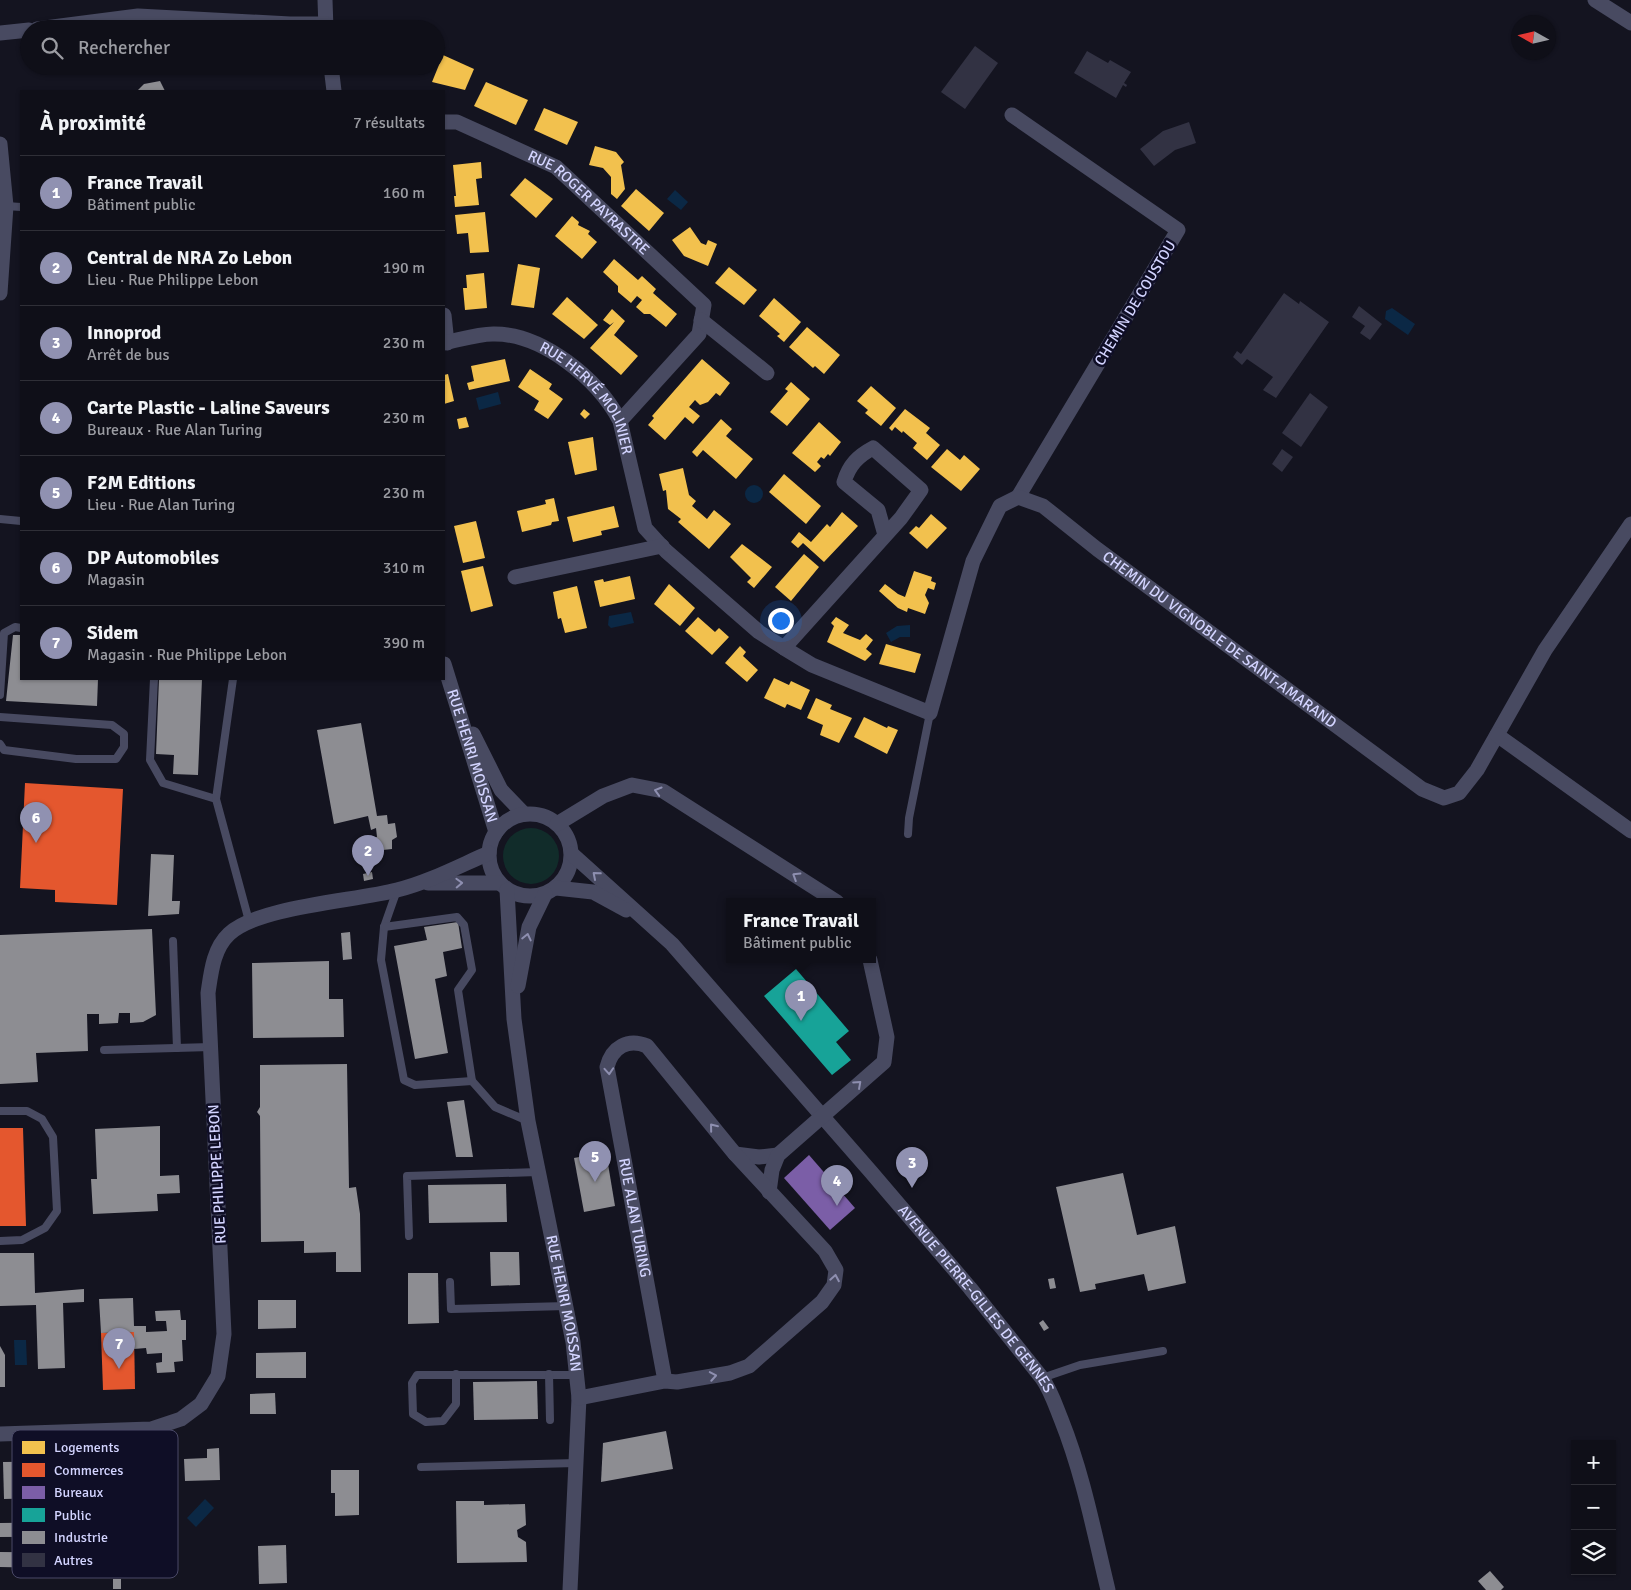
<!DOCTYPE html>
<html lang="fr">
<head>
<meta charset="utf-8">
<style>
  :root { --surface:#0f0f18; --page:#181821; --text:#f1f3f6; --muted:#9b9ca2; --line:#2f2f37; --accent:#9091b1 }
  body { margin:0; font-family:Signika,sans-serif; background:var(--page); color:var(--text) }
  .controls { position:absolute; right:15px; bottom:15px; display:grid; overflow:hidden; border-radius:0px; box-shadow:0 1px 4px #0004 }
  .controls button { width:45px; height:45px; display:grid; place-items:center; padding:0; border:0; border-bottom:1px solid var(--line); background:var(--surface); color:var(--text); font:25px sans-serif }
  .compass { position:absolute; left:1511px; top:15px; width:45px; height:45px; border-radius:50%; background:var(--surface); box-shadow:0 1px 4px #0004; rotate:278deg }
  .you { position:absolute; left:780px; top:620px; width:18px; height:18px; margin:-12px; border:4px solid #fff; border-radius:50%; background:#1a73e8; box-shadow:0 0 0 8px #1a73e833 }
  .badge { display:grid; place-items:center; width:32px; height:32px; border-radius:50%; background:var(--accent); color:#fff; font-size:16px; font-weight:700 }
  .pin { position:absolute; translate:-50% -41px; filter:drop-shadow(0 1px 2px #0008) }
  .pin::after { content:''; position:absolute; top:26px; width:18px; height:15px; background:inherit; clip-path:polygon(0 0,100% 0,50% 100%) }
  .popup { position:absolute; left:726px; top:898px; width:150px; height:65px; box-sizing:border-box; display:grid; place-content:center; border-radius:0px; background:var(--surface); filter:drop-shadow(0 1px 4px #0005); font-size:16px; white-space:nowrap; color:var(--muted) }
  .popup b { font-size:19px; color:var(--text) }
  .popup::after { content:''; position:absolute; left:50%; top:100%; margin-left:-10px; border:10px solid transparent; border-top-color:var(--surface) }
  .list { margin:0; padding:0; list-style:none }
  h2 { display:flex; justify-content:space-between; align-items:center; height:65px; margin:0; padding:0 20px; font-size:21px }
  h2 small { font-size:16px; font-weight:400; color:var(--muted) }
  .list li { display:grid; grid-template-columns:32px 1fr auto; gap:15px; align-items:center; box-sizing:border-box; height:75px; padding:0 20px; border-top:1px solid var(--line) }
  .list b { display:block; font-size:19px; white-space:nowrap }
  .list p { margin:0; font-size:16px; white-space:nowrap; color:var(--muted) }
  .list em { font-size:16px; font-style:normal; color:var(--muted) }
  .icon { flex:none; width:28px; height:28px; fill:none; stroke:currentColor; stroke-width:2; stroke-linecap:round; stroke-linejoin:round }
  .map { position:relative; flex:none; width:1631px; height:1590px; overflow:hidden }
  .search { position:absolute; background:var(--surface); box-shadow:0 1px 4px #0004; left:20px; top:20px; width:425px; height:55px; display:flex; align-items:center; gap:12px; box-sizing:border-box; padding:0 18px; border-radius:28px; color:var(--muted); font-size:19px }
  .panel { position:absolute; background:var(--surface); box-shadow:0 1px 4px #0004; left:20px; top:90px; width:425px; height:590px; border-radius:0px }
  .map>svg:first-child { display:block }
  .green { fill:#112c2a }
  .water { fill:#0b2845 }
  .homes { fill:#f2c14e }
  .shops { fill:#e4572e }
  .offices { fill:#7b5ea7 }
  .public { fill:#17a398 }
  .industry { fill:#8d8d92 }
  .building { fill:#323243 }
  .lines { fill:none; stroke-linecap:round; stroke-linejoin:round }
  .service { stroke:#484a61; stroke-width:8 }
  .minor { stroke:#484a61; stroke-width:15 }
  .oneway { stroke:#8e8fb0 }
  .labels { text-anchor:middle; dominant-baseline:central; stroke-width:5; stroke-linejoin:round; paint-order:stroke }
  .street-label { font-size:15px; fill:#d3d4ff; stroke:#0f0e26 }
  .key { fill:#0f0e26; stroke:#4a4967; stroke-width:1 }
  .key-label { font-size:14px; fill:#d3d4ff }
</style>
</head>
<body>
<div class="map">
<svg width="1631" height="1590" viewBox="0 0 1631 1590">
  <rect width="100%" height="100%" fill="#141420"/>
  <circle class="green" cx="531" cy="856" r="28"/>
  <g class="water">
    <polygon points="675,190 688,202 681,210 667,199"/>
    <polygon points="1392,308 1415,324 1408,335 1385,319 1386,311"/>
    <polygon points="498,392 501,404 479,410 476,398"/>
    <circle cx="754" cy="494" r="9"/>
    <polygon points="631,612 634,623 611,628 608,625 609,616"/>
    <polygon points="910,625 910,637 900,637 891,642 886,633 897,626"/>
    <polygon points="14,1340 26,1340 27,1365 15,1365"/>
    <polygon points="205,1499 214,1508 196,1527 187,1518"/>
  </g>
  <g class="homes">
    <polygon points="443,55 474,69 465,90 432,82"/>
    <polygon points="486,82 528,100 516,125 474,106"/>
    <polygon points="544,108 578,122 567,145 534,130"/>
    <polygon points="595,146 616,152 624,162 621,165 625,189 617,199 611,194 611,177 603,168 589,165"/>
    <polygon points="481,162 482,178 476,179 479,205 455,207 454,196 456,196 453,165"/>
    <polygon points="525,178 553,199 536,218 510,195"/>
    <polygon points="636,189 664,213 649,231 621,206"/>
    <polygon points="485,212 489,252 470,253 468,233 457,234 455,215"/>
    <polygon points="572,216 579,222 578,225 590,231 588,234 597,242 582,259 555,236"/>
    <polygon points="690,227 701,243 706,245 708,240 717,244 708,266 684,256 672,240"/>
    <polygon points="614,259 638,280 642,276 656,289 653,293 677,314 666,327 650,314 644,314 636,307 642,300 637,296 631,303 618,292 618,286 603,272"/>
    <polygon points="518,264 540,268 534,308 511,305"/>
    <polygon points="729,267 757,290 744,305 715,283"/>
    <polygon points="484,273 487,308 465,310 463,288 467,288 466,275"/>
    <polygon points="567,297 598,325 584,339 552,314"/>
    <polygon points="774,298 801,322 784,342 777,336 780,334 759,316"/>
    <polygon points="612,309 625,321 614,335 638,356 621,375 590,348 614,322 610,325 603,320"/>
    <polygon points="807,327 840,355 824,374 815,366 813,368 789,347"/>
    <polygon points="505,359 510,381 469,390 467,383 474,381 471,366"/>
    <polygon points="702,359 730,383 720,396 716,393 708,402 700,405 695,400 689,407 700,416 693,424 685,417 665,440 648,425 654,418 652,416"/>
    <polygon points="530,369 552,384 549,389 563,399 548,419 534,410 539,401 518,387"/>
    <polygon points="448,374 454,401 444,404 444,375"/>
    <polygon points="791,382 810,399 787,426 770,412 788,391 785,389"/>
    <polygon points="871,386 896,408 881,426 865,413 868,410 857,401"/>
    <polygon points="584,409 590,414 585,419 580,414"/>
    <polygon points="905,409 930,428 926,433 940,445 927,460 913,448 917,443 903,431 902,433 895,427 892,431 889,428"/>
    <polygon points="466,417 469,427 459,429 457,419"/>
    <polygon points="721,419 732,429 726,436 753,459 736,479 703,450 697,457 692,452"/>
    <polygon points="819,422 841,442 830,456 828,454 824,459 821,457 817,462 821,466 815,472 792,453"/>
    <polygon points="593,437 597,470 575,475 568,442"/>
    <polygon points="947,449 960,460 964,455 980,469 961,491 931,467"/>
    <polygon points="683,468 689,495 696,501 692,506 707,519 714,510 731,524 709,549 678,522 681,519 668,509 666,490 663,491 659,474"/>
    <polygon points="784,474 821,506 806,524 769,492"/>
    <polygon points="554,498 559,521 552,522 551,525 522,532 517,511 546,504 545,500"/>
    <polygon points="614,506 619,527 601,531 602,535 573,542 567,517"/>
    <polygon points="842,512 858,526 824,562 803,543 798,548 791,542 799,532 811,542 827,524 830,527"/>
    <polygon points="931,514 947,528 927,549 909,533 916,526 919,528"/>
    <polygon points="476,521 485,558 463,563 454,526"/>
    <polygon points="742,544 772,567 754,588 747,582 751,578 730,557"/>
    <polygon points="804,554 819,567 791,601 775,587"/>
    <polygon points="483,566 493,606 471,612 461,571"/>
    <polygon points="914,571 932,577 931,581 936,583 934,590 928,588 925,595 929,603 925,614 908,608 907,612 898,608 879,591 885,584 898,594 905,597"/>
    <polygon points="630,576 635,599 600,607 594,581 603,579 604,582"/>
    <polygon points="669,584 695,608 680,626 654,604"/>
    <polygon points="577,586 587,628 565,633 561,618 558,619 553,592"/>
    <polygon points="698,617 715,632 719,628 729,637 712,655 685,631"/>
    <polygon points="836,617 849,625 843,633 860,640 866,634 873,640 866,649 872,654 865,661 827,642 834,626 831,623"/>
    <polygon points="886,644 921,654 915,673 879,664"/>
    <polygon points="740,646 746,652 743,656 758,670 747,682 725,663"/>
    <polygon points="774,678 789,685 791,681 810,690 801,710 787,704 785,708 764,698"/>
    <polygon points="816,698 832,705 830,709 852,718 839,743 820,735 823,725 807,718"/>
    <polygon points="864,717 887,728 888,726 898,730 887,754 854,737"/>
  </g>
  <g class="shops">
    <polygon points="25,783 123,789 117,905 55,902 55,890 20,888"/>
    <polygon points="0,1128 23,1128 26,1226 0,1226"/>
    <polygon points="134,1332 135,1389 103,1390 101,1333"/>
  </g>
  <polygon class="offices" points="809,1155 855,1208 830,1230 784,1178"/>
  <polygon class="public" points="796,969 849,1031 836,1042 851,1060 832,1075 764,996"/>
  <g class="industry">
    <polygon points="160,81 165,91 137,91 144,84"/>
    <polygon points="13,635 21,635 21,679 98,679 97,706 6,701"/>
    <polygon points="159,679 202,679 198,775 173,774 174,755 156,754"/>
    <polygon points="361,723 377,816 387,815 388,824 395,823 397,837 392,840 392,849 374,851 373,838 377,837 376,828 371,830 368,816 334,824 317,730"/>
    <polygon points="151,854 174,855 172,901 180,901 179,914 148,916"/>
    <polygon points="372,872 373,879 364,881 363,874"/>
    <polygon points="458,922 462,948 443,952 447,976 435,979 448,1053 415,1059 394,946 427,940 424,927"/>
    <polygon points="152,929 156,1015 143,1022 130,1023 130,1013 119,1013 118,1023 99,1024 99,1014 87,1014 88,1051 36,1053 38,1082 0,1084 0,935"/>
    <polygon points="350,932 352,959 343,960 341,933"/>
    <polygon points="329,961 329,999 343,999 344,1037 253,1038 252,963"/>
    <polygon points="347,1064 349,1188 356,1187 360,1214 361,1272 336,1272 336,1252 304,1253 304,1241 261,1242 260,1116 257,1112 260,1107 260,1065"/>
    <polygon points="464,1100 473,1157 456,1157 447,1102"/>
    <polygon points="160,1126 160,1176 179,1175 180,1193 157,1194 158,1211 93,1214 91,1179 97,1179 95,1129"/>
    <polygon points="606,1152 615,1206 584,1212 574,1158"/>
    <polygon points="1123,1173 1137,1235 1175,1226 1186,1283 1148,1291 1144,1274 1095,1284 1096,1289 1080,1292 1056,1187"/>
    <polygon points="506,1184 507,1222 429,1223 428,1185"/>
    <polygon points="490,1252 519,1252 520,1285 491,1286"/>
    <polygon points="0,1253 34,1253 35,1293 84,1289 84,1302 63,1303 65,1368 38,1369 36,1305 0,1306"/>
    <polygon points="408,1273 438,1273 439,1323 408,1324"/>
    <polygon points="1054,1278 1056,1288 1050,1289 1048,1279"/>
    <polygon points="133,1298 134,1326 146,1326 146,1332 167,1331 166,1321 156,1321 155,1311 180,1310 181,1320 186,1320 186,1340 182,1340 183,1361 174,1362 175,1372 157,1373 156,1363 162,1362 162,1353 147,1354 146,1348 134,1349 134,1332 101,1333 99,1299"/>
    <polygon points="258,1300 296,1300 296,1328 258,1329"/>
    <polygon points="1043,1320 1049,1328 1044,1331 1039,1323"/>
    <polygon points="0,1346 5,1355 5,1387 0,1387"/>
    <polygon points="306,1352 306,1378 256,1378 256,1353"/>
    <polygon points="537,1381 538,1419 474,1420 473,1382"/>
    <polygon points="275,1393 276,1414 250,1414 250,1394"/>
    <polygon points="666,1431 673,1469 601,1482 603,1443"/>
    <polygon points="219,1448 220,1480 185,1481 184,1459 207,1458 207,1449"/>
    <polygon points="104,1459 156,1459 156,1497 104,1498"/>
    <polygon points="79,1461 80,1497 4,1499 3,1462"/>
    <polygon points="331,1470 359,1470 359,1515 335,1516 335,1493 331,1493"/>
    <polygon points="456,1501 484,1501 484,1505 525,1504 526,1525 517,1530 518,1537 526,1542 527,1562 457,1563"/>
    <polygon points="152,1521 153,1536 0,1537 0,1523"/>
    <polygon points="286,1545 287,1583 259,1584 258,1546"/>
    <polygon points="0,1552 101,1553 101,1569 0,1567"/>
    <polygon points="1490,1571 1504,1587 1501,1590 1486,1590 1478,1581"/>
    <rect x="113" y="1579" width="8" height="10"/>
  </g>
  <g class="building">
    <polygon points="975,46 998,63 965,109 941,92"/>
    <polygon points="1087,51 1108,63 1110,60 1131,72 1124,83 1127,85 1126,87 1123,85 1116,98 1074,73"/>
    <polygon points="1189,122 1196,143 1175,150 1154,166 1140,149 1163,131"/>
    <polygon points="1284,293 1299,304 1300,301 1329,322 1276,398 1263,390 1273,377 1247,359 1242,365 1233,357 1237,351 1241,354"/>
    <polygon points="1359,306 1382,324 1370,340 1360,333 1365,326 1352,317"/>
    <polygon points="1310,393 1328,407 1301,447 1282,433"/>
    <polygon points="1282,449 1293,457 1282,472 1272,464"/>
  </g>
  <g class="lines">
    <g class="service">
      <polyline points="6,206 21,207"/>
      <polyline points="0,519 21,521"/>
      <polyline points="154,679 150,760 163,783 216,799"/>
      <polyline points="233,679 216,799 249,921"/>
      <polyline points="0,695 4,633 15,627 21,628"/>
      <polyline points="0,717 112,725 124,734 124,747 116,759 76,759 4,750 0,744"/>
      <polyline points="908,834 909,818 930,713"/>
      <polyline points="397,890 384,927 381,960 404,1080 415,1085 472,1081"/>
      <polyline points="384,927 457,917 464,925 472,970 458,990 472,1081 495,1107 528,1121"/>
      <polyline points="173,941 177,1048"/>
      <polyline points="104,1050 211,1047"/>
      <polyline points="0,1111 27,1111 42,1119 53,1137 57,1211 45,1228 22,1240 0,1241"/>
      <polyline points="409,1236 407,1176 538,1172"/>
      <polyline points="450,1282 451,1309 567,1306"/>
      <polyline points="456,1374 456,1404 443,1421 426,1422 413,1414 412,1383 417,1375 577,1375"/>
      <polyline points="549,1374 550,1420"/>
      <polyline points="1042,1378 1080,1365 1163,1351"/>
      <polyline points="421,1467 576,1463"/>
    </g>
    <g class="minor">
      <polyline points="325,0 326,29"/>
      <polyline points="1595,0 1631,23"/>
      <polyline points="37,29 138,16 290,24 326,24"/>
      <polyline points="0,33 29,30"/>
      <polyline points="331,66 334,91"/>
      <polyline points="1012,115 1178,230 1018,497"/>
      <path id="s1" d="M444 122H457L556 167 704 305 699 334 620 421"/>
      <polyline points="0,144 6,206 0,293"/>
      <polyline points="444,315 447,343"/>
      <polyline points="701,320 767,373"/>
      <path id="s2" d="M444 343C459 340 477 334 493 334 542 333 598 379 620 421L645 528 666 551 759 632 784 648 812 665 930 713 973 561 1000 506 1018 497 1043 506 1097 549 1422 789 1444 798 1459 793 1477 770 1545 650 1631 524"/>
      <polyline points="515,577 662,546"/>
      <path d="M784 648 901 518 921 490 873 448C858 456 849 465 844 482L878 510 885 535"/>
      <path id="s3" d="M444 664 496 832"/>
      <polyline points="473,734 501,790 524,814"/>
      <polyline points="1497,735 1631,831"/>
      <circle cx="530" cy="855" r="41"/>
      <polyline points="557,824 603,796 632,785 663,791 837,902"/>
      <path id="s4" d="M572 854 672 944 871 1172 970 1288 1042 1378C1051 1391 1055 1404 1061 1419 1083 1474 1094 1532 1108 1590"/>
      <polyline points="428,883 499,883"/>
      <polyline points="556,888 593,892 626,910"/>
      <path id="s5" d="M507 890 514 1019 528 1121 573 1342 579 1398 570 1590"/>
      <polyline points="518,986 529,927 545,894"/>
      <polyline points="735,1154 759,1157 778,1155"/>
      <polyline points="769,1192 772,1170 778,1155 884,1062 887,1037 870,960"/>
      <path id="s6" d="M579 1398 665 1381 677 1382 730 1373 749 1366 822 1302 834 1285 836 1270 825 1251 735 1154 647 1046C628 1038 612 1047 607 1067L665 1381"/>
      <path d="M0 1434 151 1429 181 1419 201 1404 218 1376 224 1334 208 993C211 973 213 949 229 934 259 906 356 901 397 890 429 882 459 866 489 853"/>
    </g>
  </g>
  <defs><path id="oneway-chevron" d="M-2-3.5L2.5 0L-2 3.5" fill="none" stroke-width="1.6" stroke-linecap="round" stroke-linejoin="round" transform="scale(1.25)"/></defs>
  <g class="oneway">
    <use href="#oneway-chevron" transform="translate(658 791) rotate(-164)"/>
    <use href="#oneway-chevron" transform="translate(596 875) rotate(-139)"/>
    <use href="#oneway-chevron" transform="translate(796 876) rotate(-148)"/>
    <use href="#oneway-chevron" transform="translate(459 883) rotate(-2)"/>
    <use href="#oneway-chevron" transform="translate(527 937) rotate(-77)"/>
    <use href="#oneway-chevron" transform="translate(609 1071) rotate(86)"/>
    <use href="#oneway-chevron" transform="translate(858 1084) rotate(-42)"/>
    <use href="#oneway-chevron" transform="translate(713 1127) rotate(-129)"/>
    <use href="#oneway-chevron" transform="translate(835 1278) rotate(-80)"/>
    <use href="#oneway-chevron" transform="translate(713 1376) rotate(-10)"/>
  </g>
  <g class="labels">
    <g class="street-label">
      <text stroke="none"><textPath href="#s1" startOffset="169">RUE ROGER PAYRASTRE</textPath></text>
      <text transform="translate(1135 303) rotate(-59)">CHEMIN DE COUSTOU</text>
      <text stroke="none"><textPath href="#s2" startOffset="172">RUE HERVÉ MOLINIER</textPath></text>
      <text stroke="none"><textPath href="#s2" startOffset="1152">CHEMIN DU VIGNOBLE DE SAINT-AMARAND</textPath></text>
      <text stroke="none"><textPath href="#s3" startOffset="96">RUE HENRI MOISSAN</textPath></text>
      <text transform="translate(217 1174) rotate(-93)">RUE PHILIPPE LEBON</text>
      <text stroke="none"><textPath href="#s6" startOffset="806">RUE ALAN TURING</textPath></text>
      <text stroke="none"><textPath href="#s4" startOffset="602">AVENUE PIERRE-GILLES DE GENNES</textPath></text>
      <text stroke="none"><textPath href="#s5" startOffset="418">RUE HENRI MOISSAN</textPath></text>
    </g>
  </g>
  <rect x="12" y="1430" width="166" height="148" rx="8" class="key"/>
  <rect x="22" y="1441" width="23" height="13" fill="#f2c14e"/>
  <rect x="22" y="1463" width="23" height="14" fill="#e4572e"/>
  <rect x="22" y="1486" width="23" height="13" fill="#7b5ea7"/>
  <rect x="22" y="1508" width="23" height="14" fill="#17a398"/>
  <rect x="22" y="1531" width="23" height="13" fill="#8d8d92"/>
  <rect x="22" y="1553" width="23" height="14" fill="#323243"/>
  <g class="key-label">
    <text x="54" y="1452">Logements</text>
    <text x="54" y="1475">Commerces</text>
    <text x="54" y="1497">Bureaux</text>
    <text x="54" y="1520">Public</text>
    <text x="54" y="1542">Industrie</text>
    <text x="54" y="1565">Autres</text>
  </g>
</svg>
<div class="controls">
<button>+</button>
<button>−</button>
<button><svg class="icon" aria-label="layers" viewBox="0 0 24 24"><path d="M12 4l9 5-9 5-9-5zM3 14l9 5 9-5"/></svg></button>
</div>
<svg class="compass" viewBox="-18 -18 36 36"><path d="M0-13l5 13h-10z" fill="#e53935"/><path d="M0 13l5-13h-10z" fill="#9b9ca2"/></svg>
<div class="you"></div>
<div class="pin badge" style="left:801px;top:1021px">1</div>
<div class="popup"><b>France Travail</b>Bâtiment public</div>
<div class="pin badge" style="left:368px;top:876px">2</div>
<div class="pin badge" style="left:912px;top:1188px">3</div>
<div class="pin badge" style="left:837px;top:1206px">4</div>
<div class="pin badge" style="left:595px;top:1182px">5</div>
<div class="pin badge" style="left:36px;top:843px">6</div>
<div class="pin badge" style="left:119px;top:1369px">7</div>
<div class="search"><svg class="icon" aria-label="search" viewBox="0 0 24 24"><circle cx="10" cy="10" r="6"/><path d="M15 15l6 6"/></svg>Rechercher</div>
<section class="panel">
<h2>À proximité<small>7 résultats</small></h2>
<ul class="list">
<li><span class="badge">1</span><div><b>France Travail</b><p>Bâtiment public</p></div><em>160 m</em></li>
<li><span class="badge">2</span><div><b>Central de NRA Zo Lebon</b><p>Lieu · Rue Philippe Lebon</p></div><em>190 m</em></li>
<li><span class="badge">3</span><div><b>Innoprod</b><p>Arrêt de bus</p></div><em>230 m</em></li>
<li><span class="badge">4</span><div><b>Carte Plastic - Laline Saveurs</b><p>Bureaux · Rue Alan Turing</p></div><em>230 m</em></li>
<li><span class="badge">5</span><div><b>F2M Editions</b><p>Lieu · Rue Alan Turing</p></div><em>230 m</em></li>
<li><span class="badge">6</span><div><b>DP Automobiles</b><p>Magasin</p></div><em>310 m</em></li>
<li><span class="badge">7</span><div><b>Sidem</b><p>Magasin · Rue Philippe Lebon</p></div><em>390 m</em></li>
</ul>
</section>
</div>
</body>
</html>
